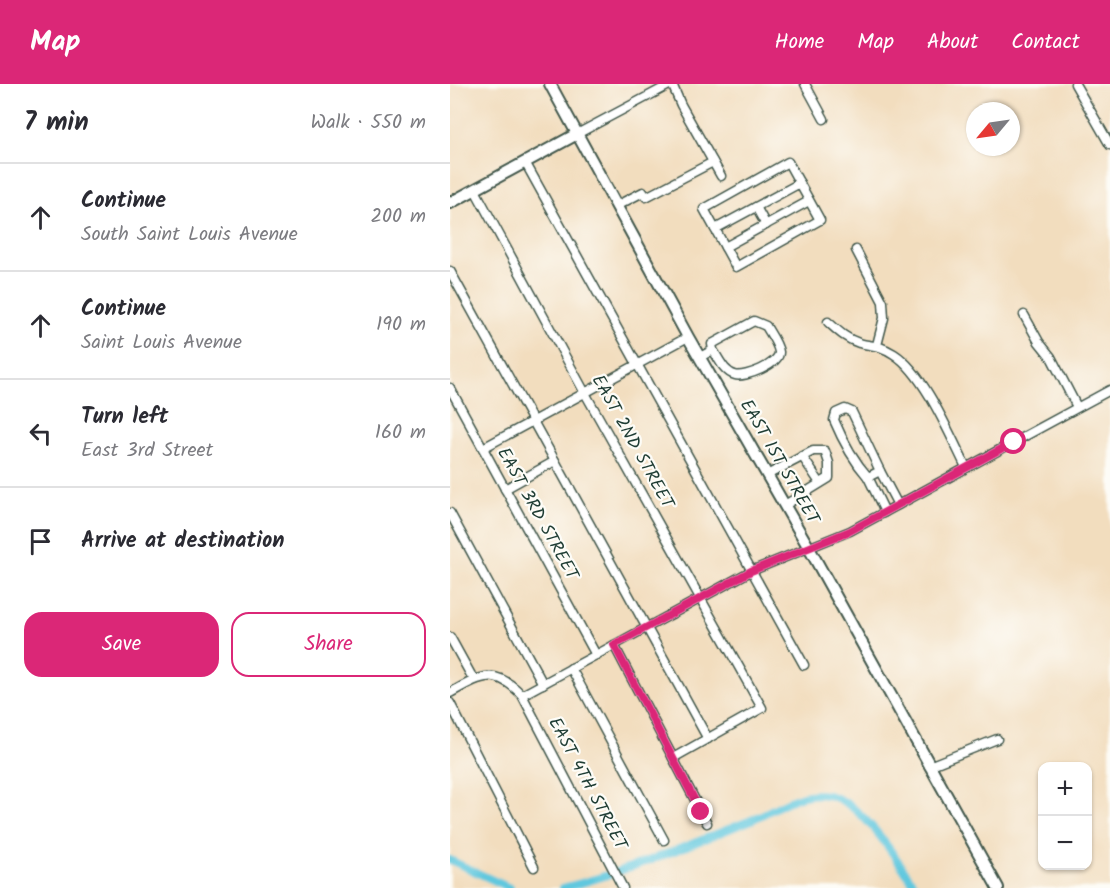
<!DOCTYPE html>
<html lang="en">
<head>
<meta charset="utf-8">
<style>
  :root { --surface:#fff; --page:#f7f7f7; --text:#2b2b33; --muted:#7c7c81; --line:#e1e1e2; --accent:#db2777 }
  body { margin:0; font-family:Kalam,sans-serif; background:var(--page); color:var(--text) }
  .controls { position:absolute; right:18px; bottom:18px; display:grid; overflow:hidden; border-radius:12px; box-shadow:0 2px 4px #0004 }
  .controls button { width:54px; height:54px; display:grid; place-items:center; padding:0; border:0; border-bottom:2px solid var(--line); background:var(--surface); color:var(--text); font:30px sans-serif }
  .compass { position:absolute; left:516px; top:18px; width:54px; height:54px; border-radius:50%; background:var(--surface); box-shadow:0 2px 4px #0004; rotate:241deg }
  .stop { position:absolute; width:18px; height:18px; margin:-14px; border:4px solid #db2777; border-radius:50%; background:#fff }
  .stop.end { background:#db2777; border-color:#fff; box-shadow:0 2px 6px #0008 }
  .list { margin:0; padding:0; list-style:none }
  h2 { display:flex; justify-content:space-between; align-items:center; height:78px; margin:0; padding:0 24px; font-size:26px }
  h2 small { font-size:20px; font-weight:400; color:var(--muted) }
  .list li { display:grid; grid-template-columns:39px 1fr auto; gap:18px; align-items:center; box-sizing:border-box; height:108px; padding:0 24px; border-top:2px solid var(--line) }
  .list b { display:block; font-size:22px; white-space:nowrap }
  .list p { margin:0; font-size:20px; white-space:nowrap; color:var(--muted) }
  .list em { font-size:20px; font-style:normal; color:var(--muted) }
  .actions { display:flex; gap:12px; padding:18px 24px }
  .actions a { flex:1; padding:14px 0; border:2px solid var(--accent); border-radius:18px; text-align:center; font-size:21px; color:var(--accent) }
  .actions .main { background:var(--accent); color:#fff }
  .icon { flex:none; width:33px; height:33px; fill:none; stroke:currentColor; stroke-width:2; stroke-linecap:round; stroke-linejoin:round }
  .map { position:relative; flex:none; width:660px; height:804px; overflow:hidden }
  header { display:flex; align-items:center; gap:36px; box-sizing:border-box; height:84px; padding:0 30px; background:var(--accent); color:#fff }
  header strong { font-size:28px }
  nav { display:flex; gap:33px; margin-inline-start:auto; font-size:21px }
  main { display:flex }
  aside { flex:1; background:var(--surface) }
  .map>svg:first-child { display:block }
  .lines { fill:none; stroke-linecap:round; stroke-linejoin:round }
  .canal { stroke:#61c8de; stroke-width:8 }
  .minor-casing { stroke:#3f5549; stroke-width:11 }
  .major-casing { stroke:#3f5549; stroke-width:14 }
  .minor { stroke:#fff; stroke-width:8 }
  .major { stroke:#fff; stroke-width:10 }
  .route { stroke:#db2777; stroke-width:8 }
  .labels { text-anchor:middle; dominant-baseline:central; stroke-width:4.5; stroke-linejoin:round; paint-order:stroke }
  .street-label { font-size:18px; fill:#1f3d34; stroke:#fdfcf7 }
</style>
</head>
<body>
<header>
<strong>Map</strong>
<nav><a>Home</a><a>Map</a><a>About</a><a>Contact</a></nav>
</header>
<main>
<aside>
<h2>7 min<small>Walk · 550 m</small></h2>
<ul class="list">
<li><svg class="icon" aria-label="ahead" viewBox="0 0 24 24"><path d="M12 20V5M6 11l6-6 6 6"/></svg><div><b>Continue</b><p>South Saint Louis Avenue</p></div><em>200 m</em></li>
<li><svg class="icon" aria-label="ahead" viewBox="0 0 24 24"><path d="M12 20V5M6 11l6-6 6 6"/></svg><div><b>Continue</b><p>Saint Louis Avenue</p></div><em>190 m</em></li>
<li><svg class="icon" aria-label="left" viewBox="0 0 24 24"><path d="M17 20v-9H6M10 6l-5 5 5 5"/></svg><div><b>Turn left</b><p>East 3rd Street</p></div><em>160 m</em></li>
<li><svg class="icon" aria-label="arrive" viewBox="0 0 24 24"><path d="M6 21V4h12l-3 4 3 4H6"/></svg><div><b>Arrive at destination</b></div></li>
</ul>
<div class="actions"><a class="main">Save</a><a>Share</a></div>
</aside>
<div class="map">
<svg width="660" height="804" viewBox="0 0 660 804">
  <rect width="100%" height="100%" fill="#fdfcf7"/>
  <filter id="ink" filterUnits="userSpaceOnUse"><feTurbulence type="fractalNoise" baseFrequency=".0167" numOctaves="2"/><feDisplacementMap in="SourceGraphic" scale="12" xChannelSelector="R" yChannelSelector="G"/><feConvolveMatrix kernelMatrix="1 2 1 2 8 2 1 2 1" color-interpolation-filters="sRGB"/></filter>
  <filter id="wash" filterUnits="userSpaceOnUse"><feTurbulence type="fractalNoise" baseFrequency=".008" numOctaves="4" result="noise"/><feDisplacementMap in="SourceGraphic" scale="24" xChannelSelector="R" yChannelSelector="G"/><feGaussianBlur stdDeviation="1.35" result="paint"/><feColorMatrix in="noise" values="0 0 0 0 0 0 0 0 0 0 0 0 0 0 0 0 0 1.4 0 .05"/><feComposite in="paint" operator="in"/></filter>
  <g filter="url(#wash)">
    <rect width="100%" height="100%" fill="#f2ddbe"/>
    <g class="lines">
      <g class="canal">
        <polyline points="0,776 60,804"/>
        <path d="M113 804C177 788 238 761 299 737 317 729 335 717 353 712 366 709 377 709 389 715 421 731 446 776 467 804"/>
      </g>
    </g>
  </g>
  <g filter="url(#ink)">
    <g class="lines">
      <defs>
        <g id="minor">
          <polyline points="222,0 231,21 271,92"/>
          <polyline points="355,0 374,35"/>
          <polyline points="625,0 660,61"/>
          <polyline points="127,50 221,0"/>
          <polyline points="75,78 354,581"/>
          <polygon points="338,78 370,136 286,183 254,125"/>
          <polyline points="25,106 135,309 312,624 223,674"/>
          <polyline points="166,122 193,108 196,113 263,78"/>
          <polyline points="306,123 316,141"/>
          <polyline points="265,145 350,99"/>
          <polyline points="275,163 359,117"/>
          <polyline points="406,166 433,218 434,234 427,261"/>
          <polyline points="0,187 105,377"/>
          <polyline points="574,231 589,258 601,273 627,323"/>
          <path d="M378 238C388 247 396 255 409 259 424 263 428 260 444 270 474 289 500 351 516 383"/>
          <path d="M250 273 263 266C269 275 274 288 285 291 295 294 330 280 329 268 328 260 320 249 316 242L304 237 262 260 263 266"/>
          <polyline points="0,304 146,571"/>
          <polyline points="33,364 238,253"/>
          <polyline points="352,372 370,399"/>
          <polyline points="317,391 363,367 375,367 379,379 379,394 335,421"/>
          <path d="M418 393C404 377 392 355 384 336L386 329 395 325 402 328 430 387"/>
          <polyline points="55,405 105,377 258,655"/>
          <polyline points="435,428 418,393 430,387 448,421"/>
          <polyline points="0,429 93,600"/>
          <polyline points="0,553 21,591 26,595"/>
          <polyline points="164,561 257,739"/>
          <polyline points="121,584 214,756"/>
          <path d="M0 609C31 592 44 582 72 611L173 804"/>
          <polyline points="72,611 301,487 400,447 660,306"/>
          <polyline points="0,619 84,783"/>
          <polyline points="479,682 547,655"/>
        </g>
        <g id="major">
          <polyline points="100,0 238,253 359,464 548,804"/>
          <polyline points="0,119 127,50"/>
        </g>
      </defs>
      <use href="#minor" class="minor-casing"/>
      <use href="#major" class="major-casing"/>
      <use href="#minor" class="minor"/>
      <use href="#major" class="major"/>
    </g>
  </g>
  <g class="lines" filter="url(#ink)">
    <polyline class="route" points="251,728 164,561 301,487 400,447 564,358"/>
  </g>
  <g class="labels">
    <g class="street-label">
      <text transform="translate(182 358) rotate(61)">EAST 2ND STREET</text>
      <text transform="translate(329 378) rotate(60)">EAST 1ST STREET</text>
      <text transform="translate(87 430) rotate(61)">EAST 3RD STREET</text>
      <text transform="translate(137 700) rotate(62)">EAST 4TH STREET</text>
    </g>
  </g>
</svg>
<div class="controls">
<button>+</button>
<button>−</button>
</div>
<svg class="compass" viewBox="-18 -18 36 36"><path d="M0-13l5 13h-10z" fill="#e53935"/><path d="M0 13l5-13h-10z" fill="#7c7c81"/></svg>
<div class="stop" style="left:564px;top:358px"></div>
<div class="stop end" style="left:251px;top:728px"></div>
</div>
</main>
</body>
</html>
